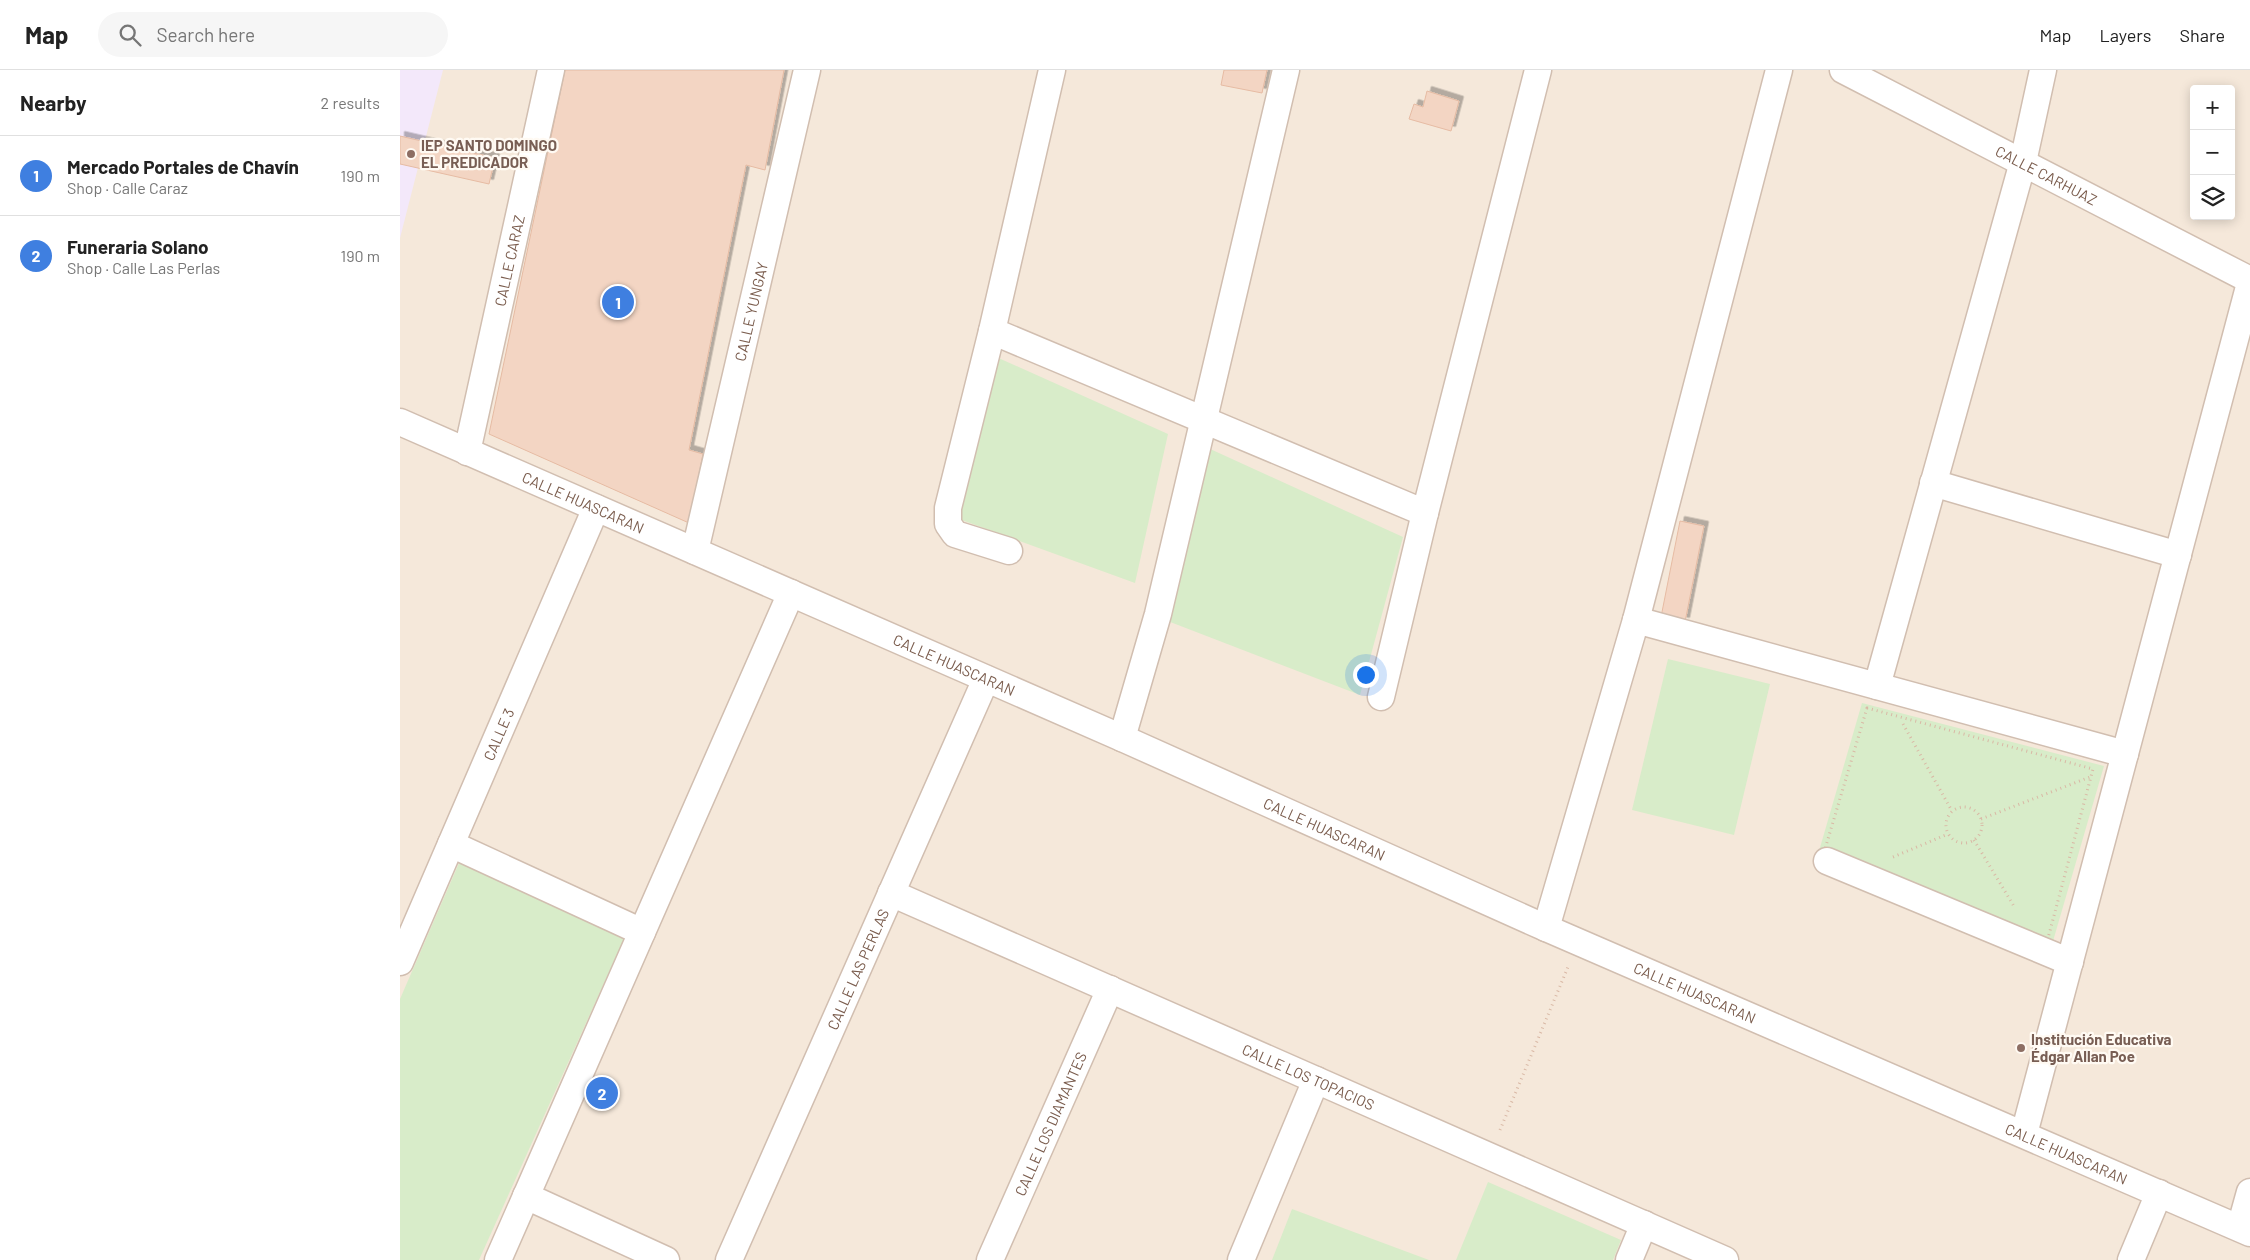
<!DOCTYPE html>
<html lang="en">
<head>
<meta charset="utf-8">
<style>
  :root { --surface:#fff; --page:#f6f6f6; --text:#222; --muted:#767676; --line:#e0e0e0; --accent:#e76f51 }
  body { margin:0; font-family:Barlow,sans-serif; background:var(--page); color:var(--text) }
  .controls { position:absolute; right:15px; top:15px; display:grid; overflow:hidden; border-radius:5px; box-shadow:0 2px 12px #0003 }
  .controls button { width:45px; height:45px; display:grid; place-items:center; padding:0; border:0; border-bottom:1px solid var(--line); background:var(--surface); color:var(--text); font:25px sans-serif }
  .you { position:absolute; left:965px; top:604px; width:18px; height:18px; margin:-12px; border:4px solid #fff; border-radius:50%; background:#1a73e8; box-shadow:0 0 0 8px #1a73e833 }
  .badge { display:grid; place-items:center; width:32px; height:32px; border-radius:50%; background:var(--accent); color:#fff; font-size:16px; font-weight:700 }
  .pin { position:absolute; translate:-50% -50%; border:2px solid #fff; box-shadow:0 1px 5px #0006 }
  .list { margin:0; padding:0; list-style:none }
  h2 { display:flex; justify-content:space-between; align-items:center; height:65px; margin:0; padding:0 20px; font-size:21px }
  h2 small { font-size:16px; font-weight:400; color:var(--muted) }
  .list li { display:grid; grid-template-columns:32px 1fr auto; gap:15px; align-items:center; box-sizing:border-box; height:80px; padding:0 20px; border-top:1px solid var(--line) }
  .list b { display:block; font-size:19px; white-space:nowrap }
  .list p { margin:0; font-size:16px; white-space:nowrap; color:var(--muted) }
  .list em { font-size:16px; font-style:normal; color:var(--muted) }
  .icon { flex:none; width:28px; height:28px; fill:none; stroke:currentColor; stroke-width:2; stroke-linecap:round; stroke-linejoin:round }
  .map { position:relative; flex:none; width:1850px; height:1190px; overflow:hidden }
  header { display:flex; align-items:center; gap:30px; box-sizing:border-box; height:70px; padding:0 25px; background:var(--surface); border-bottom:1px solid var(--line) }
  header strong { font-size:24px }
  nav { display:flex; gap:28px; margin-inline-start:auto; font-size:18px }
  .search { width:350px; height:45px; background:var(--page); display:flex; align-items:center; gap:12px; box-sizing:border-box; padding:0 18px; border-radius:28px; color:var(--muted); font-size:19px }
  main { display:flex }
  aside { flex:1; background:var(--surface) }
  .map>svg:first-child { display:block }
  .residential { fill:#f5e8da; fill-rule:evenodd }
  .education { fill:#f3e8fa }
  .green { fill:#d8ecc9 }
  .building { fill:#f3d5c3; stroke:#e6bba3; filter:url(#shadow) }
  .lines { fill:none; stroke-linecap:round; stroke-linejoin:round }
  .minor-casing { stroke:#d1beb0; stroke-width:29 }
  .path { stroke:#d9b8a5; stroke-width:3; stroke-dasharray:1 4; stroke-linecap:butt }
  .minor { stroke:#fff; stroke-width:26 }
  .education-dot { fill:#8d6e63; stroke:#fffaf3; stroke-width:2 }
  .labels { text-anchor:middle; dominant-baseline:central; stroke-width:4.5; stroke-linejoin:round; paint-order:stroke }
  .education-label { font-size:15px; font-weight:bold; fill:#785e54; stroke:#fffaf3; text-anchor:start }
  .street-label { font-size:15px; fill:#7a5c4d; stroke:#fffaf3 }
</style>
</head>
<body>
<header>
<strong>Map</strong>
<div class="search"><svg class="icon" aria-label="search" viewBox="0 0 24 24"><circle cx="10" cy="10" r="6"/><path d="M15 15l6 6"/></svg>Search here</div>
<nav><a>Map</a><a>Layers</a><a>Share</a></nav>
</header>
<main>
<aside>
<h2>Nearby<small>2 results</small></h2>
<ul class="list">
<li><span class="badge" style="background:#3f7fe0">1</span><div><b>Mercado Portales de Chavín</b><p>Shop · Calle Caraz</p></div><em>190 m</em></li>
<li><span class="badge" style="background:#3f7fe0">2</span><div><b>Funeraria Solano</b><p>Shop · Calle Las Perlas</p></div><em>190 m</em></li>
</ul>
</aside>
<div class="map">
<svg width="1850" height="1190" viewBox="0 0 1850 1190">
  <defs>
    <filter id="shadow"><feDropShadow dx="4.5" dy="-4.5" stdDeviation="0" flood-color="#0004"/></filter>
  </defs>
  <rect width="100%" height="100%" fill="#fdf6ec"/>
  <path class="residential" d="M0 0H1850V1190H0ZM1794 19H1831V146H1794Z"/>
  <polygon class="education" points="0,0 43,0 0,168"/>
  <g class="green">
    <polygon points="594,286 768,364 735,513 559,449"/>
    <polygon points="808,378 1003,467 960,625 765,550"/>
    <polygon points="1268,589 1370,614 1334,765 1232,740"/>
    <polygon points="1462,633 1704,696 1651,878 1419,781"/>
    <polygon points="59,793 224,869 79,1190 0,1190 0,929"/>
    <polygon points="1088,1112 1221,1170 1213,1190 1056,1190"/>
    <polygon points="892,1139 1029,1190 872,1190"/>
  </g>
  <g class="building">
    <polygon points="165,0 384,0 365,100 346,95 289,380 303,384 289,453 89,364"/>
    <polygon points="824,0 867,0 862,23 821,15"/>
    <polygon points="1027,21 1059,31 1051,61 1009,49 1014,34 1023,37"/>
    <polygon points="0,66 95,88 89,114 0,94"/>
    <polygon points="1280,451 1304,456 1285,552 1261,547"/>
  </g>
  <g class="lines">
    <defs>
      <g id="minor">
        <path id="s1" d="M1443 0 1850 210"/>
        <polyline points="592,261 1025,443"/>
        <path id="s2" d="M0 352 722 668 1146 858 1850 1163"/>
        <path id="s3" d="M67 382 151 0"/>
        <polyline points="1533,413 1778,485"/>
        <path id="s4" d="M295 481 407 0"/>
        <polyline points="609,481 555,464 548,454 548,438 592,261 652,0"/>
        <polyline points="1236,550 1725,684"/>
        <polyline points="1477,616 1623,92 1643,0"/>
        <polyline points="981,627 1025,443 1138,0"/>
        <polyline points="722,668 758,544 886,0"/>
        <polyline points="51,774 242,862"/>
        <polyline points="1427,791 1670,892"/>
        <path id="s5" d="M491 823 1325 1190"/>
        <polyline points="1146,858 1236,550 1379,0"/>
        <path id="s6" d="M0 892 196 438"/>
        <polyline points="1624,1064 1850,213"/>
        <polyline points="126,1126 266,1190"/>
        <polyline points="1840,1158 1850,1122"/>
        <polyline points="98,1190 391,523"/>
        <path id="s7" d="M329 1190 586 609"/>
        <path id="s8" d="M590 1190 710 919"/>
        <polyline points="841,1190 916,1010"/>
        <polyline points="1229,1190 1244,1154"/>
        <polyline points="1731,1190 1759,1123"/>
      </g>
    </defs>
    <use href="#minor" class="minor-casing"/>
    <g class="path">
      <polygon points="1467,638 1693,699 1647,872 1425,779"/>
      <polyline points="1503,654 1552,741"/>
      <circle cx="1564" cy="755" r="18"/>
      <polyline points="1581,749 1690,707"/>
      <polyline points="1574,770 1615,838"/>
      <polyline points="1493,787 1548,764"/>
      <polyline points="1100,1060 1168,897"/>
    </g>
    <use href="#minor" class="minor"/>
  </g>
  <g class="education-dot">
    <circle cx="11" cy="84" r="5"/>
    <circle cx="1621" cy="978" r="5"/>
  </g>
  <g class="labels">
    <g class="education-label">
      <text x="21" y="75">IEP SANTO DOMINGO<tspan x="21" dy="17">EL PREDICADOR</tspan></text>
      <text x="1631" y="969">Institución Educativa<tspan x="1631" dy="17">Édgar Allan Poe</tspan></text>
    </g>
    <g class="street-label">
      <text stroke="none"><textPath href="#s1" startOffset="229">CALLE CARHUAZ</textPath></text>
      <text stroke="none"><textPath href="#s3" startOffset="196">CALLE CARAZ</textPath></text>
      <text stroke="none"><textPath href="#s4" startOffset="246">CALLE YUNGAY</textPath></text>
      <text stroke="none"><textPath href="#s2" startOffset="200">CALLE HUASCARAN</textPath></text>
      <text stroke="none"><textPath href="#s2" startOffset="605">CALLE HUASCARAN</textPath></text>
      <text stroke="none"><textPath href="#s6" startOffset="248">CALLE 3</textPath></text>
      <text stroke="none"><textPath href="#s2" startOffset="1010">CALLE HUASCARAN</textPath></text>
      <text stroke="none"><textPath href="#s7" startOffset="318">CALLE LAS PERLAS</textPath></text>
      <text stroke="none"><textPath href="#s2" startOffset="1415">CALLE HUASCARAN</textPath></text>
      <text stroke="none"><textPath href="#s5" startOffset="456">CALLE LOS TOPACIOS</textPath></text>
      <text stroke="none"><textPath href="#s8" startOffset="149">CALLE LOS DIAMANTES</textPath></text>
      <text stroke="none"><textPath href="#s2" startOffset="1820">CALLE HUASCARAN</textPath></text>
    </g>
  </g>
</svg>
<div class="controls">
<button>+</button>
<button>−</button>
<button><svg class="icon" aria-label="layers" viewBox="0 0 24 24"><path d="M12 4l9 5-9 5-9-5zM3 14l9 5 9-5"/></svg></button>
</div>
<div class="you"></div>
<div class="pin badge" style="left:218px;top:232px;background:#3f7fe0">1</div>
<div class="pin badge" style="left:202px;top:1023px;background:#3f7fe0">2</div>
</div>
</main>
</body>
</html>
